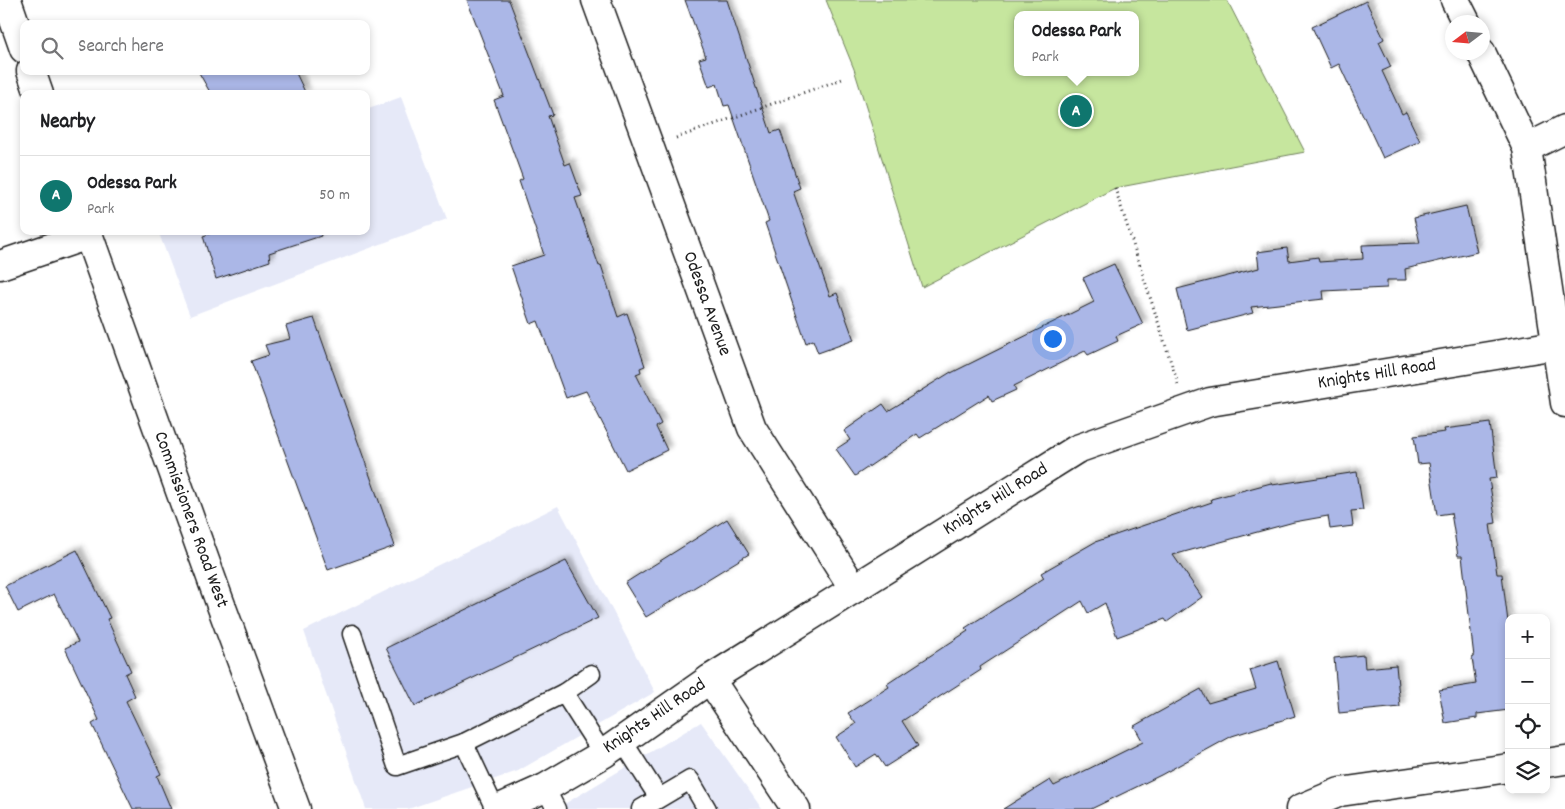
<!DOCTYPE html>
<html lang="en">
<head>
<meta charset="utf-8">
<style>
  :root { --surface:#fff; --page:#f6f6f6; --text:#202124; --muted:#757577; --line:#e0e0e0; --accent:#0f766e }
  body { margin:0; font-family:Dekko,sans-serif; background:var(--page); color:var(--text) }
  .controls { position:absolute; right:15px; bottom:15px; display:grid; overflow:hidden; border-radius:10px; box-shadow:0 2px 8px #0003 }
  .controls button { width:45px; height:45px; display:grid; place-items:center; padding:0; border:0; border-bottom:1px solid var(--line); background:var(--surface); color:var(--text); font:25px sans-serif }
  .compass { position:absolute; left:1445px; top:15px; width:45px; height:45px; border-radius:50%; background:var(--surface); box-shadow:0 2px 8px #0003; rotate:254deg }
  .you { position:absolute; left:1052px; top:338px; width:18px; height:18px; margin:-12px; border:4px solid #fff; border-radius:50%; background:#1a73e8; box-shadow:0 0 0 8px #1a73e833 }
  .badge { display:grid; place-items:center; width:32px; height:32px; border-radius:50%; background:var(--accent); color:#fff; font-size:16px; font-weight:700 }
  .pin { position:absolute; translate:-50% -50%; border:2px solid #fff; box-shadow:0 1px 5px #0006 }
  .popup { position:absolute; left:1014px; top:11px; width:125px; height:65px; box-sizing:border-box; display:grid; place-content:center; border-radius:10px; background:var(--surface); filter:drop-shadow(0 1px 4px #0005); font-size:16px; white-space:nowrap; color:var(--muted) }
  .popup b { font-size:19px; color:var(--text) }
  .popup::after { content:''; position:absolute; left:50%; top:100%; margin-left:-10px; border:10px solid transparent; border-top-color:var(--surface) }
  .list { margin:0; padding:0; list-style:none }
  h2 { display:flex; justify-content:space-between; align-items:center; height:65px; margin:0; padding:0 20px; font-size:21px }
  h2 small { font-size:16px; font-weight:400; color:var(--muted) }
  .list li { display:grid; grid-template-columns:32px 1fr auto; gap:15px; align-items:center; box-sizing:border-box; height:80px; padding:0 20px; border-top:1px solid var(--line) }
  .list b { display:block; font-size:19px; white-space:nowrap }
  .list p { margin:0; font-size:16px; white-space:nowrap; color:var(--muted) }
  .list em { font-size:16px; font-style:normal; color:var(--muted) }
  .icon { flex:none; width:28px; height:28px; fill:none; stroke:currentColor; stroke-width:2; stroke-linecap:round; stroke-linejoin:round }
  .map { position:relative; flex:none; width:1565px; height:809px; overflow:hidden }
  .search { position:absolute; background:var(--surface); box-shadow:0 2px 8px #0003; left:20px; top:20px; width:350px; height:55px; display:flex; align-items:center; gap:12px; box-sizing:border-box; padding:0 18px; border-radius:10px; color:var(--muted); font-size:19px }
  .panel { position:absolute; background:var(--surface); box-shadow:0 2px 8px #0003; left:20px; top:90px; width:350px; height:145px; border-radius:10px }
  .map>svg:first-child { display:block }
  .built { fill:#e6e9f8 }
  .green { fill:#c6e69e; stroke:#71815d; fill-rule:evenodd }
  .building { fill:#abb7e7; stroke:#1c1c1c; filter:url(#shadow) }
  .lines { fill:none; stroke-linecap:round; stroke-linejoin:round }
  .service-casing { stroke:#1c1c1c; stroke-width:21 }
  .minor-casing { stroke:#1c1c1c; stroke-width:31 }
  .tertiary-casing { stroke:#1c1c1c; stroke-width:31 }
  .secondary-casing { stroke:#1c1c1c; stroke-width:31 }
  .path { stroke:#1c1c1c; stroke-width:3; stroke-dasharray:1 4; stroke-linecap:butt }
  .service { stroke:#fff; stroke-width:18 }
  .minor { stroke:#fff; stroke-width:28 }
  .tertiary { stroke:#fff; stroke-width:28 }
  .secondary { stroke:#fff; stroke-width:28 }
  .labels { text-anchor:middle; dominant-baseline:central; stroke-width:5; stroke-linejoin:round; paint-order:stroke }
  .street-label { font-size:19px; fill:#1c1c1c; stroke:#fff }
</style>
</head>
<body>
<div class="map">
<svg width="1565" height="809" viewBox="0 0 1565 809">
  <defs>
    <filter id="shadow"><feDropShadow dx="4.5" dy="-4.5" stdDeviation="2.5" flood-color="#0004"/></filter>
  </defs>
  <rect width="100%" height="100%" fill="#fff"/>
  <filter id="ink" filterUnits="userSpaceOnUse"><feTurbulence type="fractalNoise" baseFrequency=".02" numOctaves="2"/><feDisplacementMap in="SourceGraphic" scale="10" xChannelSelector="R" yChannelSelector="G"/><feConvolveMatrix kernelMatrix="1 2 1 2 8 2 1 2 1" color-interpolation-filters="sRGB"/></filter>
  <g filter="url(#ink)">
    <g class="built">
      <polygon points="401,97 447,219 190,316 158,231 366,231 366,110"/>
      <polygon points="558,506 655,692 518,771 408,809 366,809 304,631"/>
      <polygon points="701,722 762,809 556,809"/>
    </g>
    <path class="green" d="M826 0H1227L1305 152 1115 188 922 287 854 69ZM1017 15H1135V72H1017Z"/>
    <g class="building">
      <polygon points="467,0 509,0 553,115 548,116 565,165 570,163 582,196 575,198 599,266 601,265 618,317 627,313 636,339 645,366 640,368 641,372 636,374 661,424 656,427 667,450 626,470 586,391 566,398 538,321 531,324 511,266 544,255 519,181 523,179 494,100 504,96"/>
      <polygon points="685,0 727,0 771,133 780,130 800,188 793,191 830,296 837,293 854,340 818,353 813,340 806,343 765,223 769,221 729,105 724,106 717,84 709,87 699,59 706,57"/>
      <polygon points="1366,1 1384,39 1379,42 1391,67 1382,71 1402,114 1406,112 1420,141 1383,158 1339,64 1331,68 1312,27"/>
      <polygon points="198,71 295,71 306,94 211,94"/>
      <polygon points="1466,206 1477,252 1405,269 1406,280 1387,280 1387,288 1323,291 1324,299 1251,307 1253,313 1187,330 1177,289 1259,268 1257,252 1287,248 1289,261 1318,257 1319,262 1363,259 1362,245 1420,243 1414,218"/>
      <polygon points="218,231 320,231 321,236 269,253 270,261 216,279 203,236"/>
      <polygon points="1114,264 1143,324 1116,336 1118,341 1088,355 1085,351 1014,386 1016,390 992,401 989,395 920,438 917,434 855,476 836,449 850,440 844,431 883,404 888,411 951,372 951,373 1094,302 1083,278"/>
      <polygon points="314,318 395,546 328,570 251,361 269,355 265,345 290,339 286,326"/>
      <polygon points="1490,423 1497,478 1489,479 1496,523 1490,524 1497,574 1502,574 1509,630 1509,710 1477,714 1477,718 1445,723 1439,690 1476,684 1472,658 1474,657 1462,556 1458,556 1451,513 1437,515 1429,463 1418,464 1414,436 1445,432 1444,429"/>
      <polygon points="1357,472 1363,510 1351,511 1353,526 1330,529 1328,516 1294,522 1173,555 1202,597 1167,622 1165,619 1117,637 1105,603 1088,613 1082,601 980,667 981,670 902,721 918,746 885,767 876,754 855,767 836,737 856,724 848,713 889,687 887,684 968,631 965,628 1044,578 1041,573 1095,542 1212,502 1211,499 1271,483 1272,485"/>
      <polygon points="727,519 749,554 646,617 625,583"/>
      <polygon points="77,550 110,618 107,619 131,671 125,674 135,696 126,701 161,774 157,776 171,809 133,809 92,724 99,720 65,648 78,642 54,594 18,612 5,586"/>
      <polygon points="566,561 598,618 415,706 386,648"/>
      <polygon points="1364,655 1365,668 1396,665 1400,707 1339,713 1334,658"/>
      <polygon points="1278,661 1295,716 1232,736 1161,775 1091,809 1003,809 1050,780 1054,786 1143,742 1134,726 1201,689 1208,703 1256,689 1250,670"/>
    </g>
    <g class="lines">
      <defs>
        <g id="service">
          <polyline points="352,634 397,766 464,743 564,693 591,674"/>
          <polyline points="564,693 603,754"/>
          <polyline points="622,740 659,798"/>
          <polyline points="464,743 495,809"/>
          <polyline points="545,788 556,809"/>
          <polyline points="641,809 690,780 707,809"/>
        </g>
        <g id="minor">
          <polyline points="596,0 752,428 854,589"/>
          <polyline points="1527,148 1565,129"/>
          <polyline points="0,265 88,235"/>
          <polyline points="710,679 796,809"/>
          <polyline points="1546,763 1565,760"/>
          <polyline points="498,809 545,788 603,754 710,679 1077,449 1210,402 1556,345"/>
          <polyline points="1300,809 1340,792 1509,768"/>
        </g>
        <g id="tertiary">
          <polyline points="1455,0 1466,22"/>
          <polyline points="1481,52 1527,148 1565,403"/>
        </g>
        <g id="secondary">
          <polyline points="7,0 24,49"/>
          <polyline points="31,71 39,94"/>
          <polyline points="87,231 218,597 296,809"/>
        </g>
      </defs>
      <use href="#service" class="service-casing"/>
      <use href="#minor" class="minor-casing"/>
      <use href="#tertiary" class="tertiary-casing"/>
      <use href="#secondary" class="secondary-casing"/>
      <g class="path">
        <polyline points="676,138 842,79"/>
        <polyline points="1115,188 1178,384"/>
      </g>
      <use href="#service" class="service"/>
      <use href="#minor" class="minor"/>
      <use href="#tertiary" class="tertiary"/>
      <use href="#secondary" class="secondary"/>
    </g>
  </g>
  <g class="labels">
    <g class="street-label">
      <text transform="translate(706 304) rotate(70)">Odessa Avenue</text>
      <text transform="translate(1377 375) rotate(-9)">Knights Hill Road</text>
      <text transform="translate(996 500) rotate(-32)">Knights Hill Road</text>
      <text transform="translate(190 520) rotate(70)">Commissioners Road West</text>
      <text transform="translate(655 717) rotate(-34)">Knights Hill Road</text>
    </g>
  </g>
</svg>
<div class="controls">
<button>+</button>
<button>−</button>
<button><svg class="icon" aria-label="locate" viewBox="0 0 24 24"><circle cx="12" cy="12" r="6"/><path d="M12 2v4M12 18v4M2 12h4M18 12h4"/></svg></button>
<button><svg class="icon" aria-label="layers" viewBox="0 0 24 24"><path d="M12 4l9 5-9 5-9-5zM3 14l9 5 9-5"/></svg></button>
</div>
<svg class="compass" viewBox="-18 -18 36 36"><path d="M0-13l5 13h-10z" fill="#e53935"/><path d="M0 13l5-13h-10z" fill="#757577"/></svg>
<div class="you"></div>
<div class="pin badge" style="left:1076px;top:111px">A</div>
<div class="popup"><b>Odessa Park</b>Park</div>
<div class="search"><svg class="icon" aria-label="search" viewBox="0 0 24 24"><circle cx="10" cy="10" r="6"/><path d="M15 15l6 6"/></svg>Search here</div>
<section class="panel">
<h2>Nearby<small></small></h2>
<ul class="list">
<li><span class="badge">A</span><div><b>Odessa Park</b><p>Park</p></div><em>50 m</em></li>
</ul>
</section>
</div>
</body>
</html>
